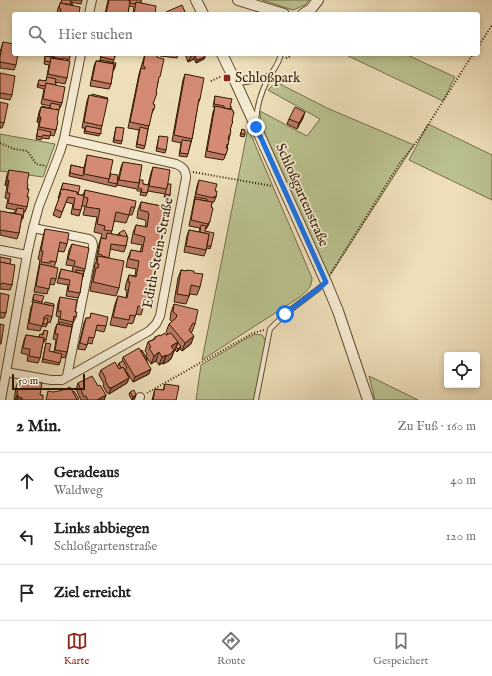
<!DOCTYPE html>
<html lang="de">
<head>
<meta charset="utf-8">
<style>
  :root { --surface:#fff; --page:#f6f6f6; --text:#222; --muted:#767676; --line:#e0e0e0; --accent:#8f2418 }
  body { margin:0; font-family:"IM FELL English",serif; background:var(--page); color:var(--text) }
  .controls { position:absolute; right:12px; bottom:12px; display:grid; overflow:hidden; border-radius:4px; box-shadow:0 2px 6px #0003 }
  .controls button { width:36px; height:36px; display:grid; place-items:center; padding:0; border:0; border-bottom:1px solid var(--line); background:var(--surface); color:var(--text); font:20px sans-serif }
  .scale { position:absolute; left:12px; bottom:10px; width:73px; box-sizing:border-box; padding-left:4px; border:2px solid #321c01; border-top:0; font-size:11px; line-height:14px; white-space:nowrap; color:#321c01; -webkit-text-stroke:3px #f4ead2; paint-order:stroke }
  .stop { position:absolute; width:12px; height:12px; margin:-9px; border:3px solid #1a73e8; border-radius:50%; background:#fff }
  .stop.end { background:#1a73e8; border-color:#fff; box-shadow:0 1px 4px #0008 }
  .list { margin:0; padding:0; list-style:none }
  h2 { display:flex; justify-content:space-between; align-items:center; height:52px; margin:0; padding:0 16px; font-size:17px }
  h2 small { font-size:13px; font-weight:400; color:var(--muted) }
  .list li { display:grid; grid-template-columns:26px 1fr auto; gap:12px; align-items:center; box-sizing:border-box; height:56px; padding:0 16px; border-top:1px solid var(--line) }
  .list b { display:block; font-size:15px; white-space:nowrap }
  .list p { margin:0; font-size:13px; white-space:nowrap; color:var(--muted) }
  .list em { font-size:13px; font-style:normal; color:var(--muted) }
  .icon { flex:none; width:22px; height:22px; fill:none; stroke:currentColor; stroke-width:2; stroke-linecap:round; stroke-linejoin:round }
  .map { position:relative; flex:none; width:492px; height:400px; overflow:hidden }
  .search { position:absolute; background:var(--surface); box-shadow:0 2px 6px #0003; left:12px; right:12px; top:12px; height:44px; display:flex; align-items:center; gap:10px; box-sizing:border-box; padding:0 14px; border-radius:4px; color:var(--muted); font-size:15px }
  .sheet { height:220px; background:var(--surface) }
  nav { display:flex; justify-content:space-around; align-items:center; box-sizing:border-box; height:56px; border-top:1px solid var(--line); background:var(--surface); font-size:11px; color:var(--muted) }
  nav a { display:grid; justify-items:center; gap:2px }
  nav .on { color:var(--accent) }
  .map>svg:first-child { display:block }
  .green { fill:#bac18f; stroke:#766e48 }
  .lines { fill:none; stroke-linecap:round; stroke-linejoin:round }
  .service-casing { stroke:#614d2f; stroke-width:6 }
  .minor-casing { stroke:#614d2f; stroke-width:10 }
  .tertiary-casing { stroke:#614d2f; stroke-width:12 }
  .path { stroke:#321c01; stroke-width:2; stroke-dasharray:1 2; stroke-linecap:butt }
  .service { stroke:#f4ead2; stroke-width:4 }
  .minor { stroke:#f4ead2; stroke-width:8 }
  .tertiary { stroke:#f4ead2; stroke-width:10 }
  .wall { fill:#b77764; stroke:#321c01 }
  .shaded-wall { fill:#956151; stroke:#321c01 }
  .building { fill:#d58a74; stroke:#321c01 }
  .route { stroke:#1a73e8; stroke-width:5 }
  .poi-dot { fill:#8f2418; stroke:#f4ead2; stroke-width:1.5 }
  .labels { text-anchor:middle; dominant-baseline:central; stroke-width:3.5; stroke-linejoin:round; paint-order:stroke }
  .poi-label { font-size:14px; fill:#321c01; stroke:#f4ead2; text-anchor:start }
  .street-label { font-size:14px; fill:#321c01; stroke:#f4ead2 }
</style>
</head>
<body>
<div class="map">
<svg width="492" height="400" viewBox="0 0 492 400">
  <rect width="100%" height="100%" fill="#eedfba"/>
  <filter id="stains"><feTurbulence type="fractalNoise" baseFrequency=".005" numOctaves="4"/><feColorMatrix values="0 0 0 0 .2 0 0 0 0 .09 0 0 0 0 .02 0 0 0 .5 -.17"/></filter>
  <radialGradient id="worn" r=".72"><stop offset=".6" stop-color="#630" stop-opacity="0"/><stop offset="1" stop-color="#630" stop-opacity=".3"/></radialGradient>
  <g class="green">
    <polygon points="262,0 309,0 305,5 293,10"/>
    <polygon points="344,54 405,54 455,77 443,101"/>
    <polygon points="276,82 327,108 414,145 329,277 261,127 260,111 307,136 320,119 268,90"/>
    <polygon points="428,124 492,155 492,200 409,160"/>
    <path d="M248 128 312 278C312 287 307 291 300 297L202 360Z"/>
    <polygon points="0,134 55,144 43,177 0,171"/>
    <polygon points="255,334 262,335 266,341 254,400 196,400 201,365 247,338"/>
    <polygon points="369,376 418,400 375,400"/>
  </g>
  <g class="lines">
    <defs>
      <g id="service">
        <path d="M236 83C249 82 259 81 270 75"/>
        <path d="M256 121C257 106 261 92 268 79 273 70 279 64 281 54"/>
        <polyline points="256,400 270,329 285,314 318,289 326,282"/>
      </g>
      <g id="minor">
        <polyline points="89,14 92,0"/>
        <path d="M33 228 89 239C92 240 93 242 93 246L67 376"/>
        <polyline points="0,250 27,255"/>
        <path d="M6 372 51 380H62L149 331 156 324 160 316 186 178C186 170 183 167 176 164L64 139"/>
        <polyline points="1,400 27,255 33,228 39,206 60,152 64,139 81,54"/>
        <polyline points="139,400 140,397"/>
      </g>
      <g id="tertiary">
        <polyline points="196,0 203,14"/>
        <polyline points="238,0 284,14"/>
        <polyline points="303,14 311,9 318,0"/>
        <polyline points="222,54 236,83 326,282 338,311 368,400"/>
      </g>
    </defs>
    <use href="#service" class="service-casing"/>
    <use href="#minor" class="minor-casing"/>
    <use href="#tertiary" class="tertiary-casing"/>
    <g class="path">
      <polyline points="478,47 492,25"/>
      <polyline points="286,58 289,57 291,54"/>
      <polyline points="211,81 222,76"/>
      <polyline points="0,143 14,149 27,151 29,153 36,164 46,166"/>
      <polyline points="193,172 272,186"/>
      <polyline points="331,273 400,163 421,136 473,54"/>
      <polyline points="147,393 253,333 264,330"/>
    </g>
    <use href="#service" class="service"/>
    <use href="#minor" class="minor"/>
    <use href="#tertiary" class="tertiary"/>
  </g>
  <g class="wall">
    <polygon points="62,0 82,0 81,4 70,2 70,3 73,5 79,14 57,14 58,8"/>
    <polygon points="108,0 141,0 141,3 155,14 133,14 134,7 129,6 128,14 105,14"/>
    <polygon points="3,42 16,65 14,70 0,68 0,52"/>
    <polygon points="49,54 71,54 69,60 63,58 63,60 67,78 65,84 55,82 55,83 62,103 60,108 59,108 58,110 56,130 54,136 50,135 49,139 42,138 41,140 36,139 39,123 37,122 39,112 41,107 49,108 50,106 41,104 44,89 37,87 39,80 46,81 49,65 44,64 45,56 55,58 55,57 49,56"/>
    <polygon points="98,54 116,54 115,57 114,57 113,63 115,67 114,70 113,70 111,84 109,89 90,86 94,66 96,61 100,61 101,54"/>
    <polygon points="145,54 157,57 158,82 153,104 154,109 151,115 144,149 136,147 139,130 128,128 139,74"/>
    <polygon points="155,54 178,54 177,58 160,56 160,55"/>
    <polygon points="185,54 204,54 205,57 204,59 196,63 194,59 188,62"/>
    <polygon points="0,73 12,95 10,100 0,98"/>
    <polygon points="185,74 200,99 198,104 192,139 187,157 179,156 181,143 172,141 183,80"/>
    <polygon points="89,95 102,126 99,136 84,133 85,128 82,128 87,101"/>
    <polygon points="215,96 230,107 232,121 230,130 230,135 229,139 226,154 224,159 223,160 205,157 213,112 215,107 213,107"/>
    <polygon points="0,102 4,123 2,128 0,128"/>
    <polygon points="303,118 297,129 287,124 289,119"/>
    <polygon points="116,127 122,141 121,144 113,142"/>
    <polygon points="242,129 245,134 244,137 240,136"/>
    <polygon points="159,136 166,150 165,153 156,151"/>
    <polygon points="87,155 111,174 117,184 116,187 69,176 71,165 84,168"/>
    <polygon points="123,162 140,180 143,184 148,185 151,173 153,167 168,184 170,195 169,198 164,197 165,194 148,191 146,196 140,195 141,191 137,191 137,189 117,185 121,167"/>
    <polygon points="9,170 27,183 27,207 25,212 24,212 23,218 21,221 19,233 17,239 0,235 0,212 14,213 15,212 16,210 6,208 8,199 5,198 7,186 5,185 7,175"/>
    <polygon points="199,180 215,191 216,197 214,202 212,202 212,203 208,226 205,229 205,231 211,246 210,249 207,248 204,256 184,252 187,236 189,230 199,232 200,228 189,226 197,186"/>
    <polygon points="63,183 78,195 83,195 85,190 135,207 132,215 129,215 126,223 114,221 111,234 118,235 119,233 127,235 126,246 124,252 110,249 108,258 119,288 116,296 90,291 95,264 97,260 96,260 99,244 102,234 94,232 97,217 83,215 85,206 82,206 79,216 71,214 73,204 66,202 60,218 53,215 59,199 58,198"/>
    <polygon points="141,202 166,207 150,291 145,305 144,305 141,315 136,314 133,323 132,323 132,324 128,323 126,328 110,325 115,304 118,296 126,298 127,290 125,290 126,284 129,275 135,276 136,269 126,267 128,258 131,250 140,252 142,245 131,243 133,233 136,225 145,227 146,222 145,220 137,218 138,210"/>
    <polygon points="45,229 67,244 64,252 58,251 56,262 54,267 56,279 54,285 50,284 47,294 34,292 40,260 38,259 43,237"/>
    <polygon points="72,244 85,269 82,277 80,293 78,298 66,296 68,285 57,283 59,275 61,269 72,272 73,266 66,265 69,250"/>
    <polygon points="0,257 10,264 12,285 10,290 0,289"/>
    <polygon points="181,270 194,273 200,287 197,295 190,294 186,304 174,302 178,278"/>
    <polygon points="0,293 6,313 4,318 0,318"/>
    <polygon points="34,294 42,302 42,304 52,317 50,323 48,322 46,327 42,326 40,331 27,329 31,307 33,303 32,302"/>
    <polygon points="60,297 75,312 76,317 72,325 67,352 65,358 61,357 59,365 42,362 46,343 49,351 54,352 56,340 53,339 55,329 57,324 58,324 59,317 56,316 58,303"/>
    <polygon points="174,304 195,324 192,332 191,332 191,344 182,351 180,349 177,352 175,350 174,351 171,359 170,359 169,361 163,364 163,363 159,365 156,361 151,364 146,356 147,354 145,351 148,342 154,339 155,337 166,335 168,334 166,332 169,324 172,322 170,320 171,312"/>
    <polygon points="91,313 106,326 104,332 95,330 92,344 88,343 85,350 78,349 84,323 86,318 90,318"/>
    <polygon points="44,330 46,340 45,342 43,342 40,358 38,363 27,361 28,355 21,353 24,340 26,335 39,337 40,334 42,335"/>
    <polygon points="141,351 147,359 147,361 149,374 133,382 126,371 129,378 127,383 109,394 108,393 107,393 103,386 104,384 99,375 101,370 118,366 119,363 122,362 123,357"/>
    <polygon points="19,379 40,395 43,400 14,400 16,387"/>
    <polygon points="78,383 98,386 106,395 104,400 81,400 76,389"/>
    <polygon points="165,384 176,400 152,400 155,389 163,390"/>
    <polygon points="130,392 135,398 132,400 129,395"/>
  </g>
  <g class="shaded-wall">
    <polygon points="195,54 204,54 195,56 194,59 188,62 191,56"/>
    <polygon points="205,57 204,59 196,63 197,60"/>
    <polygon points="305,112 303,118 297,129 299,123"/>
    <polygon points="39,117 41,117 39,123 37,122"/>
    <polygon points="7,180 9,180 7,186 5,185"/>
    <polygon points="210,221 208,226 206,229 208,224"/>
    <polygon points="149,291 150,291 145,305 143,305 146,297"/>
    <polygon points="194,336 191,344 182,351 185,343"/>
    <polygon points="178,342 175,350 174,351 171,359 170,359 169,361 163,364 166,356 171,346"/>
    <polygon points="181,346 180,349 177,352 178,349"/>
    <polygon points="159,352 156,361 151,364 154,356"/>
    <polygon points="166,355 163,363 159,365 162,357"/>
    <polygon points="151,369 149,374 133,382 135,377"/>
    <polygon points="129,378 127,383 109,394 111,388"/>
    <polygon points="17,395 18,395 16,400 15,400"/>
    <polygon points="106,395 104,400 97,400"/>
    <polygon points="136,395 135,398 132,400 133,397"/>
    <polygon points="18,397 22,398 22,400 17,400"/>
  </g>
  <g class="building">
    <polygon points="62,0 71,0 70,3 73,4 73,5 61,3"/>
    <polygon points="109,0 130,0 128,14 106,14"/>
    <polygon points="128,0 141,0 141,3 136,2 135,4 130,3 130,0"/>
    <polygon points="136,2 156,6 155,14 134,14"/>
    <polygon points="60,3 80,7 79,14 60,14 61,9 59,8"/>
    <polygon points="182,5 186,14 167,14 166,12"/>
    <polygon points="3,42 14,44 14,54 18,54 16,65 0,62 0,57"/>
    <polygon points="102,54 115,54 114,60 101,57"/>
    <polygon points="145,54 151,54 157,55 157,57 164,59 160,77 159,77 156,93 157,93 153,104 155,105 154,109 153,109 149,126 130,122 141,68 145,69 145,67 143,66"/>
    <polygon points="189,54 195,54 191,56"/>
    <polygon points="200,54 204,54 205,57 197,60 195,56"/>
    <polygon points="45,56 62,59 62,60 51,58 50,62 45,61"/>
    <polygon points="51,58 70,61 67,78 48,74"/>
    <polygon points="100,60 116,63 115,67 114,67 114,64 100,62"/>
    <polygon points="96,61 114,64 111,84 92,80"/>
    <polygon points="0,73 15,76 12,95 0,93"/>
    <polygon points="185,74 204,78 200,99 199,99 192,139 174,135"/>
    <polygon points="47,77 56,79 55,83 56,83 56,85 46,83 45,86 38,85 39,80 46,81"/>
    <polygon points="46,83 65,87 62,103 43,99"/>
    <polygon points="92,94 108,98 107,99 92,96"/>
    <polygon points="89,95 108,99 102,126 84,122"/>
    <polygon points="215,96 232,99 230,107 232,107 231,109 224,108 224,106 214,104"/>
    <polygon points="0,102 8,104 4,123 0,122"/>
    <polygon points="51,103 60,105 59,110 56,109 56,110 42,107 42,106 50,108"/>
    <polygon points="215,106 233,110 233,112 234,112 232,121 233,121 230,130 231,130 230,135 229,135 229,136 228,139 229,139 228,145 227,144 227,145 226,148 228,148 226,154 225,155 207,151"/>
    <polygon points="41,107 59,110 57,120 58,121 56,130 39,127 41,117 39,117"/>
    <polygon points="295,107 305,112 299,123 289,119"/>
    <polygon points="86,126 101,129 101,134 85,131"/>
    <polygon points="116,127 124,128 122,141 114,140"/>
    <polygon points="140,127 148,129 145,146 137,144"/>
    <polygon points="38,129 51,132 50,136 43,135 42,137 37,136"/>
    <polygon points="242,129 245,130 245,134 241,134"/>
    <polygon points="159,136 168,137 166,150 157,148"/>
    <polygon points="182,140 191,141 188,154 180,153"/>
    <polygon points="87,155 113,160 109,179 84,174"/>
    <polygon points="123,162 142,165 139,183 119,180"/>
    <polygon points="71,165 84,168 83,176 70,173"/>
    <polygon points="153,167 170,170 167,189 149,186"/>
    <polygon points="9,170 29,173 27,183 28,184 27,189 29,189 27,197 29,197 27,207 8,203 10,193 7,193 9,180 7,180"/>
    <polygon points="111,174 118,175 117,184 108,182"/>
    <polygon points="140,180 143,180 143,184 149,185 147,193 141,192 142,189 138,188"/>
    <polygon points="199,180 217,184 215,191 217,191 216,197 214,196 214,198 196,194"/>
    <polygon points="63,183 80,186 78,195 77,194 77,192 63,189 63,190 61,190"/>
    <polygon points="168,184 171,184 170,195 165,194"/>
    <polygon points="61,189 63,190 63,189 77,192 77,194 84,196 81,210 73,209 75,198 68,197 62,212 55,209 61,193 60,193"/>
    <polygon points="85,190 136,201 135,207 131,207 129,215 116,212 112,231 104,230 105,226 97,224 100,209 86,207 88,198 84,197"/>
    <polygon points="195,197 207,199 207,201 195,199 194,201"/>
    <polygon points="195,199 212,202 211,207 213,208 210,221 208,224 191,220"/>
    <polygon points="141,202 166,207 150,291 149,291 148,297 146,297 144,307 138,306 136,315 135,315 135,316 130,315 129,320 113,317 118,296 127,298 130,282 128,282 129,275 136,277 139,261 129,259 131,250 142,252 145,237 134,234 136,225 147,227 149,214 148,212 140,210"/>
    <polygon points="17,208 24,209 23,218 22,218 22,215 14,213 14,212 16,212"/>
    <polygon points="0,211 22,215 19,233 0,230"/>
    <polygon points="201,225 206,226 205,231 214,233 211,246 207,246 209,234 200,232"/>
    <polygon points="45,229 69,233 67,244 60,242 56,262 50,261 50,263 41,262 43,251 41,251"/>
    <polygon points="124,230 127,235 125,237 121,236 119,233"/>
    <polygon points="189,230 209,234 206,250 186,246"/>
    <polygon points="107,233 128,237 126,246 111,244 109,258 102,256 102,255 98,254 101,238 106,239"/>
    <polygon points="72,244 89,248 85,269 74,266 75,261 68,259"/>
    <polygon points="98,256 124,261 119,288 93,282 96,268 98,268 99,264 97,264"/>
    <polygon points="0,257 11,259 10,264 0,262"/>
    <polygon points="0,262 15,265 12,285 2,283 2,284 0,284"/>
    <polygon points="40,264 58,268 56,279 51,278 49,289 36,286"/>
    <polygon points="61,269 83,274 80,293 68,291 70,280 59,278"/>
    <polygon points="76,270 84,271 83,277 83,274 76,272"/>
    <polygon points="181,270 187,271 187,270 194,271 194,273 203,274 200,287 191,285 189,296 177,294"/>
    <polygon points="0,293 9,295 6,313 0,312"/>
    <polygon points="34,294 44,296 42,302 33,300"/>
    <polygon points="60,297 77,300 75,312 77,312 76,317 74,316 73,322 60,319 61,311 58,311"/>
    <polygon points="33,302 54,306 52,317 47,315 43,318 44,319 42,326 29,323"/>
    <polygon points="45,302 54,304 54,306 44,304"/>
    <polygon points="174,304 198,310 195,324 193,323 189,330 194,336 185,343 169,324 176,318 177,315 173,312"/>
    <polygon points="91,313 108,317 106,326 97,325 94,338 89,337 87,345 80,343 86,318 90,318"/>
    <polygon points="46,318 48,319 47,324 43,324 44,320"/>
    <polygon points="60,322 72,325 72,327 59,324"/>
    <polygon points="0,324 4,325 1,344 0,344"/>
    <polygon points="57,324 72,327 67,352 55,350 58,334 55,334"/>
    <polygon points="44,330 48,331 46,340 43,339 44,338 39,337 40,334 43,335"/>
    <polygon points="165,333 166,335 171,333 178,342 171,346 174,350 172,352 172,353 166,356 166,355 162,357 159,352 154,356 149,348 151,347 148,342 155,339 155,337 160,335 160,336"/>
    <polygon points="26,335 44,338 40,358 29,356 30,349 23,348"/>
    <polygon points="46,343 51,344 49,351 62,354 60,363 43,359"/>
    <polygon points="178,343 181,346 178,349 176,347"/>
    <polygon points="139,348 151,369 135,377 123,357"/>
    <polygon points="142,350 147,359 146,360 141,351"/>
    <polygon points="123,361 127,368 125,370 123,367 121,368 119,363"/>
    <polygon points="115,362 119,369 123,367 129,378 111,388 110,387 109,388 105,380 106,379 101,370"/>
    <polygon points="92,376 98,386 100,385 106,395 97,400 88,400 86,396 84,397 78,383"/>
    <polygon points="19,379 42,383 40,395 43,395 43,400 22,400 22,398 18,397 18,395 17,395"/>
    <polygon points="165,384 179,386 176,400 153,400 155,389 164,390"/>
    <polygon points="70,387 78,400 46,400 48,391 53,392 59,391 66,389"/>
    <polygon points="134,390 136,395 133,397 130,392"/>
    <polygon points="74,391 79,399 77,400 73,392"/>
  </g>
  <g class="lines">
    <polyline class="route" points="256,127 326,282 318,289 285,314"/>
  </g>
  <rect class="poi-dot" x="223" y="74" width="8" height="8" rx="2"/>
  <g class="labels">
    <g class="poi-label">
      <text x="235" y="78">Schloßpark</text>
    </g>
    <g class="street-label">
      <text transform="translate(302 195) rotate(66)">Schloßgartenstraße</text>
      <text transform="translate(158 253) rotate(-79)">Edith-Stein-Straße</text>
    </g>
  </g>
  <rect width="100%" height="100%" filter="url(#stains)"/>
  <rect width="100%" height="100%" fill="url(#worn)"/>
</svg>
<div class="controls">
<button><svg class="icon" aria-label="locate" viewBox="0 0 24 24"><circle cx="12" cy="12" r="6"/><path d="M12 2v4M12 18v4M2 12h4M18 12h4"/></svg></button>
</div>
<div class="scale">50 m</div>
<div class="stop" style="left:285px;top:314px"></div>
<div class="stop end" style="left:256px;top:127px"></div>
<div class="search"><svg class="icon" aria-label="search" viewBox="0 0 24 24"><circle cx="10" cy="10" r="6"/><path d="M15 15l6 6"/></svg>Hier suchen</div>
</div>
<section class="sheet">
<h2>2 Min.<small>Zu Fuß · 160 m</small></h2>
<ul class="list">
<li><svg class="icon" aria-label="ahead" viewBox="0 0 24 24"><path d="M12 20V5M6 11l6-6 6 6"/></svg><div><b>Geradeaus</b><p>Waldweg</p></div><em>40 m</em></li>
<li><svg class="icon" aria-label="left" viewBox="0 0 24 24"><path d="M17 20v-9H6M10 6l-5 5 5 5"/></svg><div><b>Links abbiegen</b><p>Schloßgartenstraße</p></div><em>120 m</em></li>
<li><svg class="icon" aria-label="arrive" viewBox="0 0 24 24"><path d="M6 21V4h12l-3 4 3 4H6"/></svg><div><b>Ziel erreicht</b></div></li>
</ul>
</section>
<nav>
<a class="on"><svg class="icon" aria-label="map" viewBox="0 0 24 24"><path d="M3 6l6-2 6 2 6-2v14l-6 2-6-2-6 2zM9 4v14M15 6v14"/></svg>Karte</a>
<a><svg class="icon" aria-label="directions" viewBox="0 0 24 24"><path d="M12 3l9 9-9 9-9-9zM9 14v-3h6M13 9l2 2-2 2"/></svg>Route</a>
<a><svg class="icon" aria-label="saved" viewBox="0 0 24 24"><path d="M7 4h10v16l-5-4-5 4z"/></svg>Gespeichert</a>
</nav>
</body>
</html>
